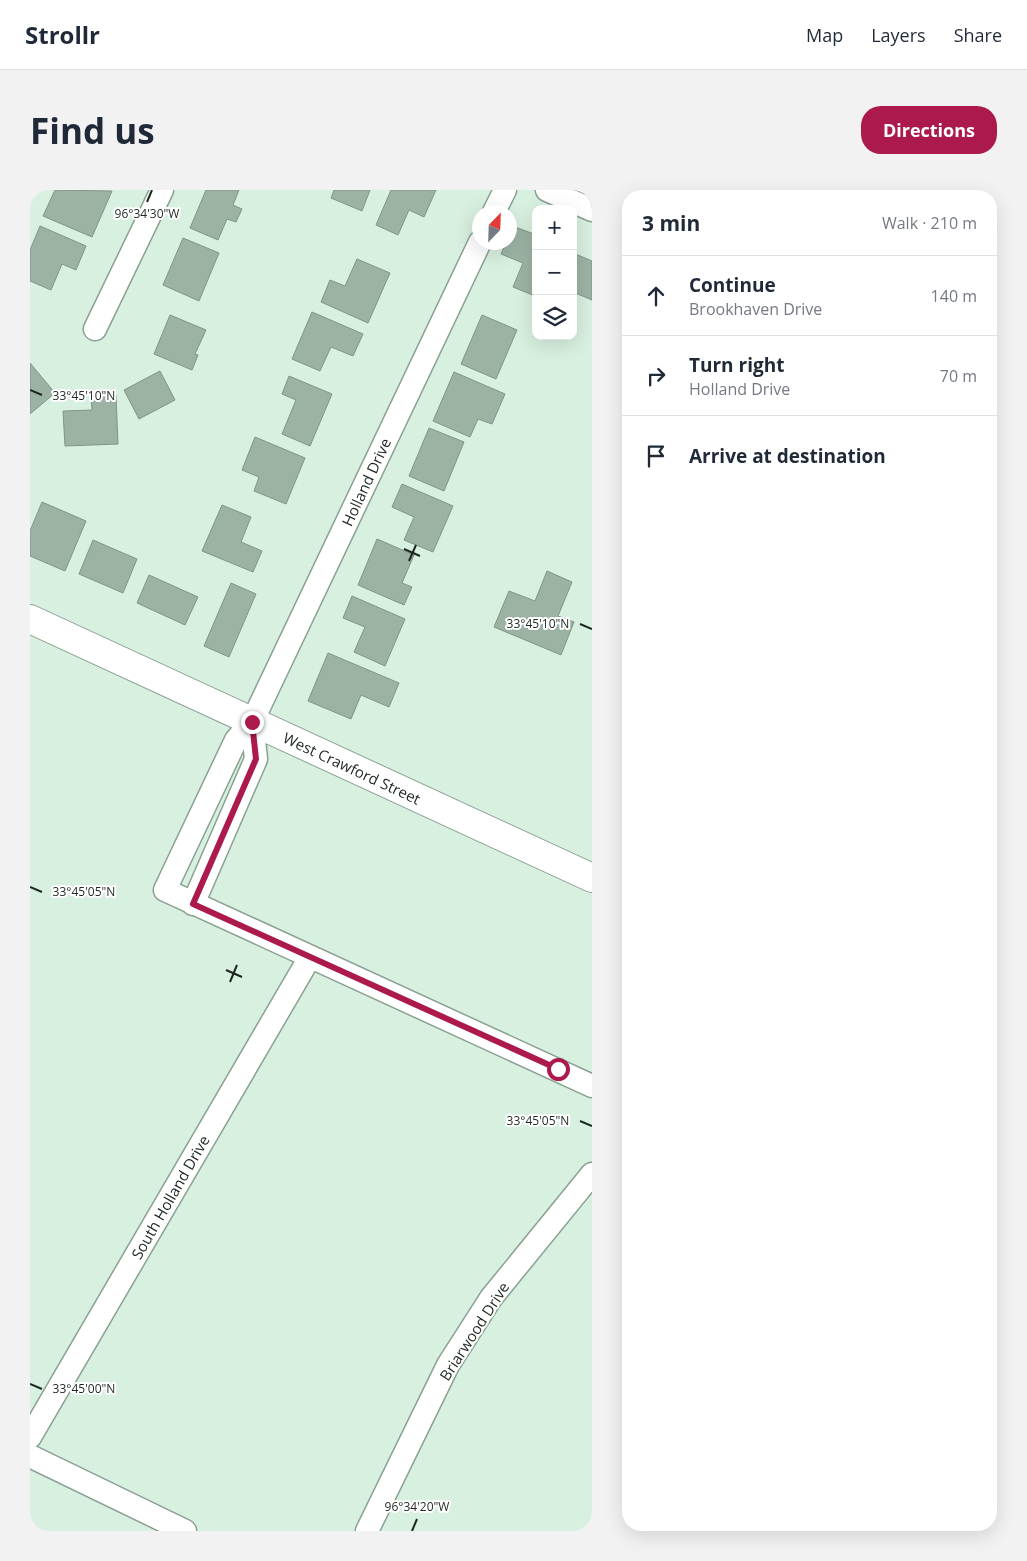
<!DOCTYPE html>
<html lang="en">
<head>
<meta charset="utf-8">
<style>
  :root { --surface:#fff; --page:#f2f2f3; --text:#1f2937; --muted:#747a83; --line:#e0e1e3; --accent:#ac1a4d }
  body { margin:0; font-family:"Open Sans",sans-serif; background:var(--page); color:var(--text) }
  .controls { position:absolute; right:15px; top:15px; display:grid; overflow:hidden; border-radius:10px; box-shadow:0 5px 20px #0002 }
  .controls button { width:45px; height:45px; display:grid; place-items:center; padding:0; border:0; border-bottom:1px solid var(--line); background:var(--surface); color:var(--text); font:25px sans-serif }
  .compass { position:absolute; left:442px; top:15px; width:45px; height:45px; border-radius:50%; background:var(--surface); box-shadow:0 5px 20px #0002; rotate:23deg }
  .stop { position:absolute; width:15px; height:15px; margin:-11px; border:4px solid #ac1a4d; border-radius:50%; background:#fff }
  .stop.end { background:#ac1a4d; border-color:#fff; box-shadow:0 1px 5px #0008 }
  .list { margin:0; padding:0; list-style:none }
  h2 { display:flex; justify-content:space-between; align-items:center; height:65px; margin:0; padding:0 20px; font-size:21px }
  h2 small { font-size:16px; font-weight:400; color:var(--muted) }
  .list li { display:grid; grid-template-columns:32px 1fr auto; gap:15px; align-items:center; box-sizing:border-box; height:80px; padding:0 20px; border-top:1px solid var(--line) }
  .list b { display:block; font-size:19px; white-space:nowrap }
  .list p { margin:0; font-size:16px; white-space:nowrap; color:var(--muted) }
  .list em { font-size:16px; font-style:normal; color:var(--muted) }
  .icon { flex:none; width:28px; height:28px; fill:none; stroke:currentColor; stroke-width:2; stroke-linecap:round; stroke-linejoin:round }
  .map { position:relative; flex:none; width:562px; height:1341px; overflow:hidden; border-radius:20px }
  header { display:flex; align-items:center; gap:30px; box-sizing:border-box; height:70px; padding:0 25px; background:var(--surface); border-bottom:1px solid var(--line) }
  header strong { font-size:24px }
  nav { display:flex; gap:28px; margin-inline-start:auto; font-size:18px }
  .intro { display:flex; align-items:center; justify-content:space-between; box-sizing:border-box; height:120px; padding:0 30px }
  h1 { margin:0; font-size:35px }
  .button { padding:12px 22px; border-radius:20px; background:var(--accent); color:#fff; font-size:18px; font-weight:700 }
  main { display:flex; gap:30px; padding:0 30px }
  aside { flex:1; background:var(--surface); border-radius:20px; box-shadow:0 5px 20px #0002 }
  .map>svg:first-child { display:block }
  .building { fill:#9cb3a4; stroke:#7f9587 }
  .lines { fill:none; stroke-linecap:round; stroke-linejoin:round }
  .street-casing { stroke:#8aa192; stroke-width:25 }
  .secondary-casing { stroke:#8aa192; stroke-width:30 }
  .street { stroke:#fff; stroke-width:22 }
  .secondary { stroke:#fff; stroke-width:28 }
  .route { stroke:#ac1a4d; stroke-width:6 }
  .ticks { fill:none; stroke:#1e2722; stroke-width:2 }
  .labels { text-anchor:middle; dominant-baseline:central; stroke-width:4; stroke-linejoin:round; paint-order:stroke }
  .street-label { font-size:15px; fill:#1e2722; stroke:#fff }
  .ticks-label { font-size:12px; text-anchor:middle; fill:#1e2722; stroke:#fff; stroke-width:4; stroke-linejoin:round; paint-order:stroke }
</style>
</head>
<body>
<header>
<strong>Strollr</strong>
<nav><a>Map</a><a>Layers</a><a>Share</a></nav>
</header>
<div class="intro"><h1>Find us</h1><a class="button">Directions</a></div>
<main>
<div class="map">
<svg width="562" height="1341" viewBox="0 0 562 1341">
  <rect width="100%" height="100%" fill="#d8f0e0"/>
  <g class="building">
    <polygon points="25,0 82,1 62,47 13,26"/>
    <polygon points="176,0 209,0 203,15 212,19 206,32 197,29 188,50 160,38"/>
    <polygon points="304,0 340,0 332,21 301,8"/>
    <polygon points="361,0 406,0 394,27 379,20 368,45 346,35"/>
    <polygon points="10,36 56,56 46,80 32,74 21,100 0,91 0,60"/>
    <polygon points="483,36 506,45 505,106 483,97 493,73 471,64 476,52 480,52"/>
    <polygon points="153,48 189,63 169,111 133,95"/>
    <polygon points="543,63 562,71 562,110 543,102"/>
    <polygon points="327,69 360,83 338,133 291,112 300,90 315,96"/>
    <polygon points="282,122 333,144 323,166 301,157 290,181 262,169"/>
    <polygon points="140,125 176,140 165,164 168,165 162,180 124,164"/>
    <polygon points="452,125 487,140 466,189 431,174"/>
    <polygon points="0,173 25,203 0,224"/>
    <polygon points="130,181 145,210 109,229 94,200"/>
    <polygon points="424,182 475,204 462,234 448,229 440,247 403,231"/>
    <polygon points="259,186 302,204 280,256 252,244 266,210 252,204"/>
    <polygon points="86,205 88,254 35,256 33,221 62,220 61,206"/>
    <polygon points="399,238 434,252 414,301 379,286"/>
    <polygon points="225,247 275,268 256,314 224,301 229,287 212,280"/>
    <polygon points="372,294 423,316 403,362 374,350 384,327 362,317"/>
    <polygon points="12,312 56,331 35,381 0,366 0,341"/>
    <polygon points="192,315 221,327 211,352 232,361 223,382 172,361"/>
    <polygon points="347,349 384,365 372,393 382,397 374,415 328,395"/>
    <polygon points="63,350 107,369 93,403 49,384"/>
    <polygon points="517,381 542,392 528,426 544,432 531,465 464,437 479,401 505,411"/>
    <polygon points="119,385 168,407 155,435 107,413"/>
    <polygon points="201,393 226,404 199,467 174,456"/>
    <polygon points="322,406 375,429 355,476 324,462 335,437 313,428"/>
    <polygon points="298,463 369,493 359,517 331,505 321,529 278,511"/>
  </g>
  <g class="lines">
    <defs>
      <g id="street">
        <polyline points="517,0 562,20"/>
        <polyline points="464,22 475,0"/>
        <polyline points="450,52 222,532 206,550 135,700 562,896"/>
        <polyline points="65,139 132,0"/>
        <polyline points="163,714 226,569 222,532"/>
        <polyline points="0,1247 280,767"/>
        <polyline points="0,1266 155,1341"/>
        <polyline points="337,1341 418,1175 461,1108 562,984"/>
      </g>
      <polyline id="secondary" points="0,429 562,688"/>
    </defs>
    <use href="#street" class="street-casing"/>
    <use href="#secondary" class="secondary-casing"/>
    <use href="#street" class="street"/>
    <use href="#secondary" class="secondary"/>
  </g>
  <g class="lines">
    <polyline class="route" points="222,532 226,569 163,714 528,879"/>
  </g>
  <path class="ticks" d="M117 12 122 0M0 200 12 205M374 359 390 366M379 371 386 355M550 434 562 439M0 697 12 702M196 780 212 787M200 792 207 775M550 931 562 936M0 1194 12 1199M382 1341 387 1329"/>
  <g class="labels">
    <g class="street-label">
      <text transform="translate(336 292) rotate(-65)">Holland Drive</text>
      <text transform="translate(322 578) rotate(25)">West Crawford Street</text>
      <text transform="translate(140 1007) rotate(-60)">South Holland Drive</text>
      <text transform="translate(444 1141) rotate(-57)">Briarwood Drive</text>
    </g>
  </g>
  <g class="ticks-label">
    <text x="117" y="28">96°34'30"W</text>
    <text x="54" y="210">33°45'10"N</text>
    <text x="508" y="438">33°45'10"N</text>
    <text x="54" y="706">33°45'05"N</text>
    <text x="508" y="935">33°45'05"N</text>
    <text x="54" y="1203">33°45'00"N</text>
    <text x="387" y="1321">96°34'20"W</text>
  </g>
</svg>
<div class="controls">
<button>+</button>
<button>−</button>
<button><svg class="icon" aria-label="layers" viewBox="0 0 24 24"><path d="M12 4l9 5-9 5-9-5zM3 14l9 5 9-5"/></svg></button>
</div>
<svg class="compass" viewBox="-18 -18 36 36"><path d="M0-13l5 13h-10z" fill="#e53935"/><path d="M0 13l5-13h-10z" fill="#747a83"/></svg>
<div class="stop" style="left:528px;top:879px"></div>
<div class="stop end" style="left:222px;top:532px"></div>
</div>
<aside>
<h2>3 min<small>Walk · 210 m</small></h2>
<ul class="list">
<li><svg class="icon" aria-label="ahead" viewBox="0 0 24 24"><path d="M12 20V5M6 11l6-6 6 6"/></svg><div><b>Continue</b><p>Brookhaven Drive</p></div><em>140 m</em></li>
<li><svg class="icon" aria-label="right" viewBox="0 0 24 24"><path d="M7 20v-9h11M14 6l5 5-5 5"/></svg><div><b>Turn right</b><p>Holland Drive</p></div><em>70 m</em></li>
<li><svg class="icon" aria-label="arrive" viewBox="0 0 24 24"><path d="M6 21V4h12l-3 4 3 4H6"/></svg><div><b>Arrive at destination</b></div></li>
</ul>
</aside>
</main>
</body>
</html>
